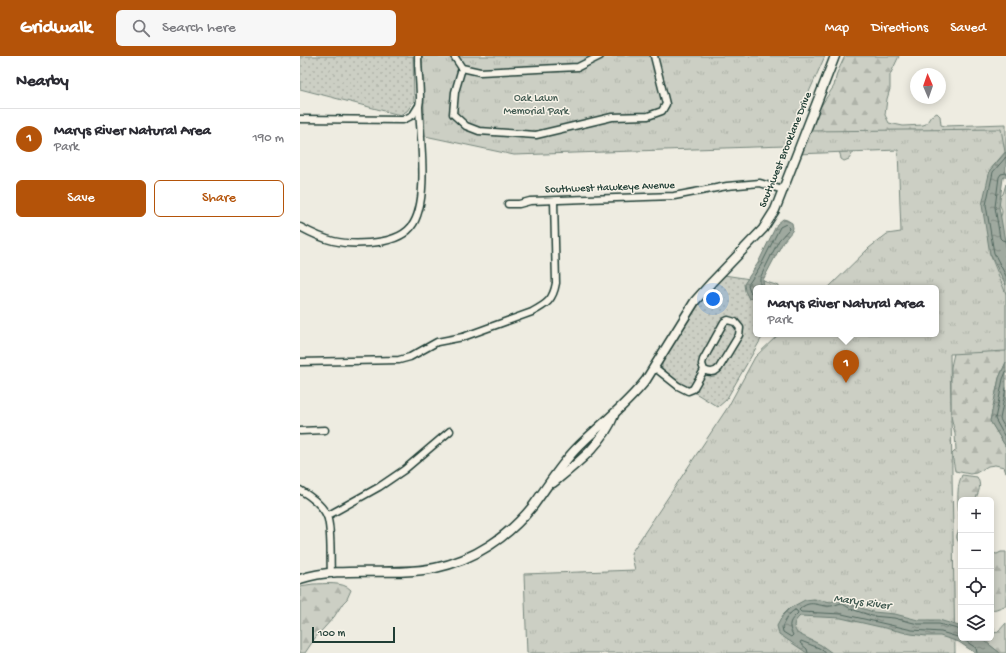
<!DOCTYPE html>
<html lang="en">
<head>
<meta charset="utf-8">
<style>
  :root { --surface:#fff; --page:#f7f7f7; --text:#2b2b33; --muted:#7c7c81; --line:#e1e1e2; --accent:#b45309 }
  body { margin:0; font-family:"Gochi Hand",sans-serif; background:var(--page); color:var(--text) }
  .controls { position:absolute; right:12px; bottom:12px; display:grid; overflow:hidden; border-radius:6px; box-shadow:0 2px 10px #0003 }
  .controls button { width:36px; height:36px; display:grid; place-items:center; padding:0; border:0; border-bottom:1px solid var(--line); background:var(--surface); color:var(--text); font:20px sans-serif }
  .compass { position:absolute; left:610px; top:12px; width:36px; height:36px; border-radius:50%; background:var(--surface); box-shadow:0 2px 10px #0003; rotate:358deg }
  .scale { position:absolute; left:12px; bottom:10px; width:83px; box-sizing:border-box; padding-left:4px; border:2px solid #1f3d34; border-top:0; font-size:11px; line-height:14px; white-space:nowrap; color:#1f3d34; -webkit-text-stroke:3px #f7f3e8; paint-order:stroke }
  .you { position:absolute; left:413px; top:243px; width:14px; height:14px; margin:-10px; border:3px solid #fff; border-radius:50%; background:#1a73e8; box-shadow:0 0 0 6px #1a73e833 }
  .badge { display:grid; place-items:center; width:26px; height:26px; border-radius:50%; background:var(--accent); color:#fff; font-size:13px; font-weight:700 }
  .pin { position:absolute; translate:-50% -33px; filter:drop-shadow(0 1px 2px #0008) }
  .pin::after { content:''; position:absolute; top:21px; width:14px; height:12px; background:inherit; clip-path:polygon(0 0,100% 0,50% 100%) }
  .popup { position:absolute; left:453px; top:229px; width:186px; height:52px; box-sizing:border-box; display:grid; place-content:center; border-radius:6px; background:var(--surface); filter:drop-shadow(0 1px 3px #0005); font-size:13px; white-space:nowrap; color:var(--muted) }
  .popup b { font-size:15px; color:var(--text) }
  .popup::after { content:''; position:absolute; left:50%; top:100%; margin-left:-8px; border:8px solid transparent; border-top-color:var(--surface) }
  .list { margin:0; padding:0; list-style:none }
  h2 { display:flex; justify-content:space-between; align-items:center; height:52px; margin:0; padding:0 16px; font-size:17px }
  h2 small { font-size:13px; font-weight:400; color:var(--muted) }
  .list li { display:grid; grid-template-columns:26px 1fr auto; gap:12px; align-items:center; box-sizing:border-box; height:60px; padding:0 16px; border-top:1px solid var(--line) }
  .list b { display:block; font-size:15px; white-space:nowrap }
  .list p { margin:0; font-size:13px; white-space:nowrap; color:var(--muted) }
  .list em { font-size:13px; font-style:normal; color:var(--muted) }
  .actions { display:flex; gap:8px; padding:12px 16px }
  .actions a { flex:1; padding:9px 0; border:1px solid var(--accent); border-radius:6px; text-align:center; font-size:14px; color:var(--accent) }
  .actions .main { background:var(--accent); color:#fff }
  .icon { flex:none; width:22px; height:22px; fill:none; stroke:currentColor; stroke-width:2; stroke-linecap:round; stroke-linejoin:round }
  .map { position:relative; flex:none; width:706px; height:597px; overflow:hidden }
  header { display:flex; align-items:center; gap:24px; box-sizing:border-box; height:56px; padding:0 20px; background:var(--accent); color:#fff }
  header strong { font-size:19px }
  nav { display:flex; gap:22px; margin-inline-start:auto; font-size:14px }
  .search { width:280px; height:36px; background:var(--page); display:flex; align-items:center; gap:10px; box-sizing:border-box; padding:0 14px; border-radius:6px; color:var(--muted); font-size:15px }
  main { display:flex }
  aside { flex:1; background:var(--surface) }
  .map>svg:first-child { display:block }
  .grass { fill:url(#grass-dots); stroke:#76867c }
  .forest { fill:url(#forest-firs); stroke:#76867c }
  .park { fill:url(#park-tufts); stroke:#76867c }
  .water { fill:url(#water-ripples); stroke:#6c7e74 }
  .lines { fill:none; stroke-linecap:round; stroke-linejoin:round }
  .shore { stroke:#52685f; stroke-width:1 }
  .street-casing { stroke:#1f3d34; stroke-width:9 }
  .secondary-casing { stroke:#1f3d34; stroke-width:11 }
  .street { stroke:#f7f3e8; stroke-width:6 }
  .secondary { stroke:#f7f3e8; stroke-width:8 }
  .labels { text-anchor:middle; dominant-baseline:central; stroke-width:3; stroke-linejoin:round; paint-order:stroke }
  .park-label { font-size:11px; fill:#425a51; stroke:#f7f3e8 }
  .street-label { font-size:11px; fill:#1f3d34; stroke:#f7f3e8 }
  .water-label { font-size:12px; font-style:italic; fill:#3f584f; stroke:#f7f3e8 }
</style>
</head>
<body>
<header>
<strong>Gridwalk</strong>
<div class="search"><svg class="icon" aria-label="search" viewBox="0 0 24 24"><circle cx="10" cy="10" r="6"/><path d="M15 15l6 6"/></svg>Search here</div>
<nav><a>Map</a><a>Directions</a><a>Saved</a></nav>
</header>
<main>
<aside>
<h2>Nearby<small></small></h2>
<ul class="list">
<li><span class="badge">1</span><div><b>Marys River Natural Area</b><p>Park</p></div><em>190 m</em></li>
</ul>
<div class="actions"><a class="main">Save</a><a>Share</a></div>
</aside>
<div class="map">
<svg width="706" height="597" viewBox="0 0 706 597">
  <defs>
    <pattern id="grass-dots" width="8" height="8" patternUnits="userSpaceOnUse"><rect width="8" height="8" fill="#cccfc4"/><path d="M2 2h.1M6 6h.1" fill="none" stroke="#afb3a9" stroke-width="1.8" stroke-linecap="round"/></pattern>
    <pattern id="forest-firs" width="22" height="20" patternUnits="userSpaceOnUse"><rect width="22" height="20" fill="#cccfc4"/><path d="M5 1l3.5 6h-7zM16 11l3.5 6h-7z" fill="#afb3a9"/></pattern>
    <pattern id="park-tufts" width="24" height="20" patternUnits="userSpaceOnUse"><rect width="24" height="20" fill="#cccfc4"/><path d="M3 7l-1-3M5 7V3M7 7l1-3M15 17l-1-3M17 17v-4M19 17l1-3" fill="none" stroke="#afb3a9"/></pattern>
    <pattern id="water-ripples" width="26" height="14" patternUnits="userSpaceOnUse"><rect width="26" height="14" fill="#9fa99f"/><path d="M2 4q2-2 4 0t4 0M15 11q2-2 4 0t4 0" fill="none" stroke="#818b82"/></pattern>
  </defs>
  <rect width="100%" height="100%" fill="#eeece1"/>
  <filter id="ink" filterUnits="userSpaceOnUse"><feTurbulence type="fractalNoise" baseFrequency=".025" numOctaves="2"/><feDisplacementMap in="SourceGraphic" scale="8" xChannelSelector="R" yChannelSelector="G"/><feConvolveMatrix kernelMatrix="1 2 1 2 8 2 1 2 1" color-interpolation-filters="sRGB"/></filter>
  <g filter="url(#ink)">
    <g class="grass">
      <polygon points="0,0 113,0 114,45 107,55 100,59 0,33"/>
      <polygon points="424,219 463,225 479,230 479,232 456,232 456,278 464,278 426,344 418,351 384,330 362,313 362,306 404,241"/>
    </g>
    <g class="forest">
      <path d="M545 0H599L590 19V33L587 43 585 59 589 67 603 70 623 69 626 68 631 60 637 57 640 60 641 69 645 70 706 68V110L696 127 706 225V271L689 232 690 87 554 95 549 103 544 105 541 103C539 85 524 83 510 76V73L517 56 534 30 537 17Z"/>
      <path d="M706 128V205L698 166C706 151 700 156 698 142L703 138Z"/>
      <polygon points="706,282 706,306 699,322 690,365 706,391 706,417 704,411 695,409 688,410 676,417 670,418 655,415 652,398 656,394 655,378 651,360 651,311 654,297"/>
      <path d="M662 419 677 421C682 429 679 436 675 444H661V488C655 484 656 478 660 473 660 455 654 435 662 419Z"/>
      <path d="M701 496H706V550C701 550 696 555 691 553V497L697 498Z"/>
      <path d="M13 528C24 528 43 525 51 534L47 543 43 547 34 561 15 582 5 597H0V530Z"/>
      <polygon points="706,567 706,597 700,597 681,582 691,582 691,571 694,572 694,577 698,576"/>
    </g>
    <g class="park">
      <polygon points="122,0 525,0 485,90 214,99 125,80"/>
      <polygon points="701,73 705,96 690,114 690,198 706,238 706,295 650,298 655,597 227,597 224,518 335,514 331,497 428,351 455,301 479,278 636,278 636,232 528,232 569,192 587,178 601,176 598,94 497,98 508,75"/>
    </g>
    <g class="water">
      <polygon points="706,96 706,120 703,122 699,151 706,191 706,229 690,198 682,149 690,114"/>
      <polygon points="483,163 487,164 492,167 493,172 492,175 483,186 463,224 464,232 456,232 456,241 449,243 445,235 444,228 458,207 477,168"/>
      <polygon points="706,306 706,391 690,365 699,322"/>
      <path d="M541 542 553 549 573 556 595 558 618 564H639L659 570 661 571V582H681L700 597H675L659 586 640 580H626L611 578 541 562 500 560C494 566 492 569 497 577L521 589 532 597H507L479 578 477 570 483 559 490 552 505 544 514 543 531 546Z"/>
    </g>
    <g class="lines">
      <g class="shore">
        <polyline points="706,101 693,116 686,149 694,197 706,220"/>
        <polyline points="706,117 701,118 699,121 695,151 700,182 702,184 706,185"/>
        <polyline points="456,238 451,238 448,229 461,209 480,171 486,168 488,170 489,173 479,184 460,222 460,232"/>
        <polyline points="706,316 703,323 695,363 706,383"/>
        <polyline points="706,332 700,363 706,374"/>
        <path d="M495 554 497 555 498 557C490 565 487 568 493 579L491 581 483 576 482 571C485 565 488 557 495 554Z"/>
        <path d="M661 574 639 568H618L594 562 572 560 551 553 541 547C537 548 534 550 531 550 517 551 511 542 499 554L501 556 542 558 612 574 641 576 661 582 676 592 677 597"/>
        <polyline points="508,597 507,593 500,587 501,585 519,592 526,597"/>
      </g>
      <defs>
        <g id="street">
          <polyline points="154,0 162,12 180,16 278,11 300,0"/>
          <polyline points="162,12 155,36 153,58 166,70 179,75 236,79 312,61 348,60 362,55 366,48 354,0"/>
          <polyline points="0,63 103,64 113,59 118,51"/>
          <polyline points="208,148 219,148 230,145 374,140 427,130 460,127 483,134"/>
          <path d="M0 171C26 185 40 189 69 187 84 186 101 183 111 171 130 147 120 81 119 51 119 48 120 46 120 42 120 29 118 14 118 0"/>
          <path d="M0 306 99 304 110 301 137 286 163 281 232 256C247 248 253 244 256 227L254 145"/>
          <path d="M354 311 378 330 388 335 393 333 404 314 402 308 403 304 424 266 428 264 435 266 440 272 439 279 419 312C415 317 410 317 404 314"/>
          <polyline points="0,375 25,374"/>
          <path d="M0 434C10 440 22 448 27 460 32 473 30 502 31 517"/>
          <polyline points="27,460 79,431 104,414 150,375"/>
        </g>
        <g id="secondary">
          <path d="M253 427C276 408 303 388 314 359"/>
          <path d="M0 523C43 509 91 521 135 512 174 504 208 481 233 450 247 431 259 411 275 394 298 370 325 351 346 324L395 245 412 226 463 173 475 154 535 0"/>
        </g>
      </defs>
      <use href="#street" class="street-casing"/>
      <use href="#secondary" class="secondary-casing"/>
      <use href="#street" class="street"/>
      <use href="#secondary" class="secondary"/>
    </g>
  </g>
  <g class="labels">
    <g class="park-label">
      <text x="236" y="43">Oak Lawn<tspan x="236" dy="13">Memorial Park</tspan></text>
    </g>
    <g class="street-label">
      <text transform="translate(486 94) rotate(-68)">Southwest Brooklane Drive</text>
      <text transform="translate(310 132) rotate(-2)">Southwest Hawkeye Avenue</text>
    </g>
    <g class="water-label">
      <text transform="translate(562 547) rotate(8)">Marys River</text>
    </g>
  </g>
</svg>
<div class="controls">
<button>+</button>
<button>−</button>
<button><svg class="icon" aria-label="locate" viewBox="0 0 24 24"><circle cx="12" cy="12" r="6"/><path d="M12 2v4M12 18v4M2 12h4M18 12h4"/></svg></button>
<button><svg class="icon" aria-label="layers" viewBox="0 0 24 24"><path d="M12 4l9 5-9 5-9-5zM3 14l9 5 9-5"/></svg></button>
</div>
<svg class="compass" viewBox="-18 -18 36 36"><path d="M0-13l5 13h-10z" fill="#e53935"/><path d="M0 13l5-13h-10z" fill="#7c7c81"/></svg>
<div class="scale">100 m</div>
<div class="you"></div>
<div class="pin badge" style="left:546px;top:327px">1</div>
<div class="popup"><b>Marys River Natural Area</b>Park</div>
</div>
</main>
</body>
</html>
